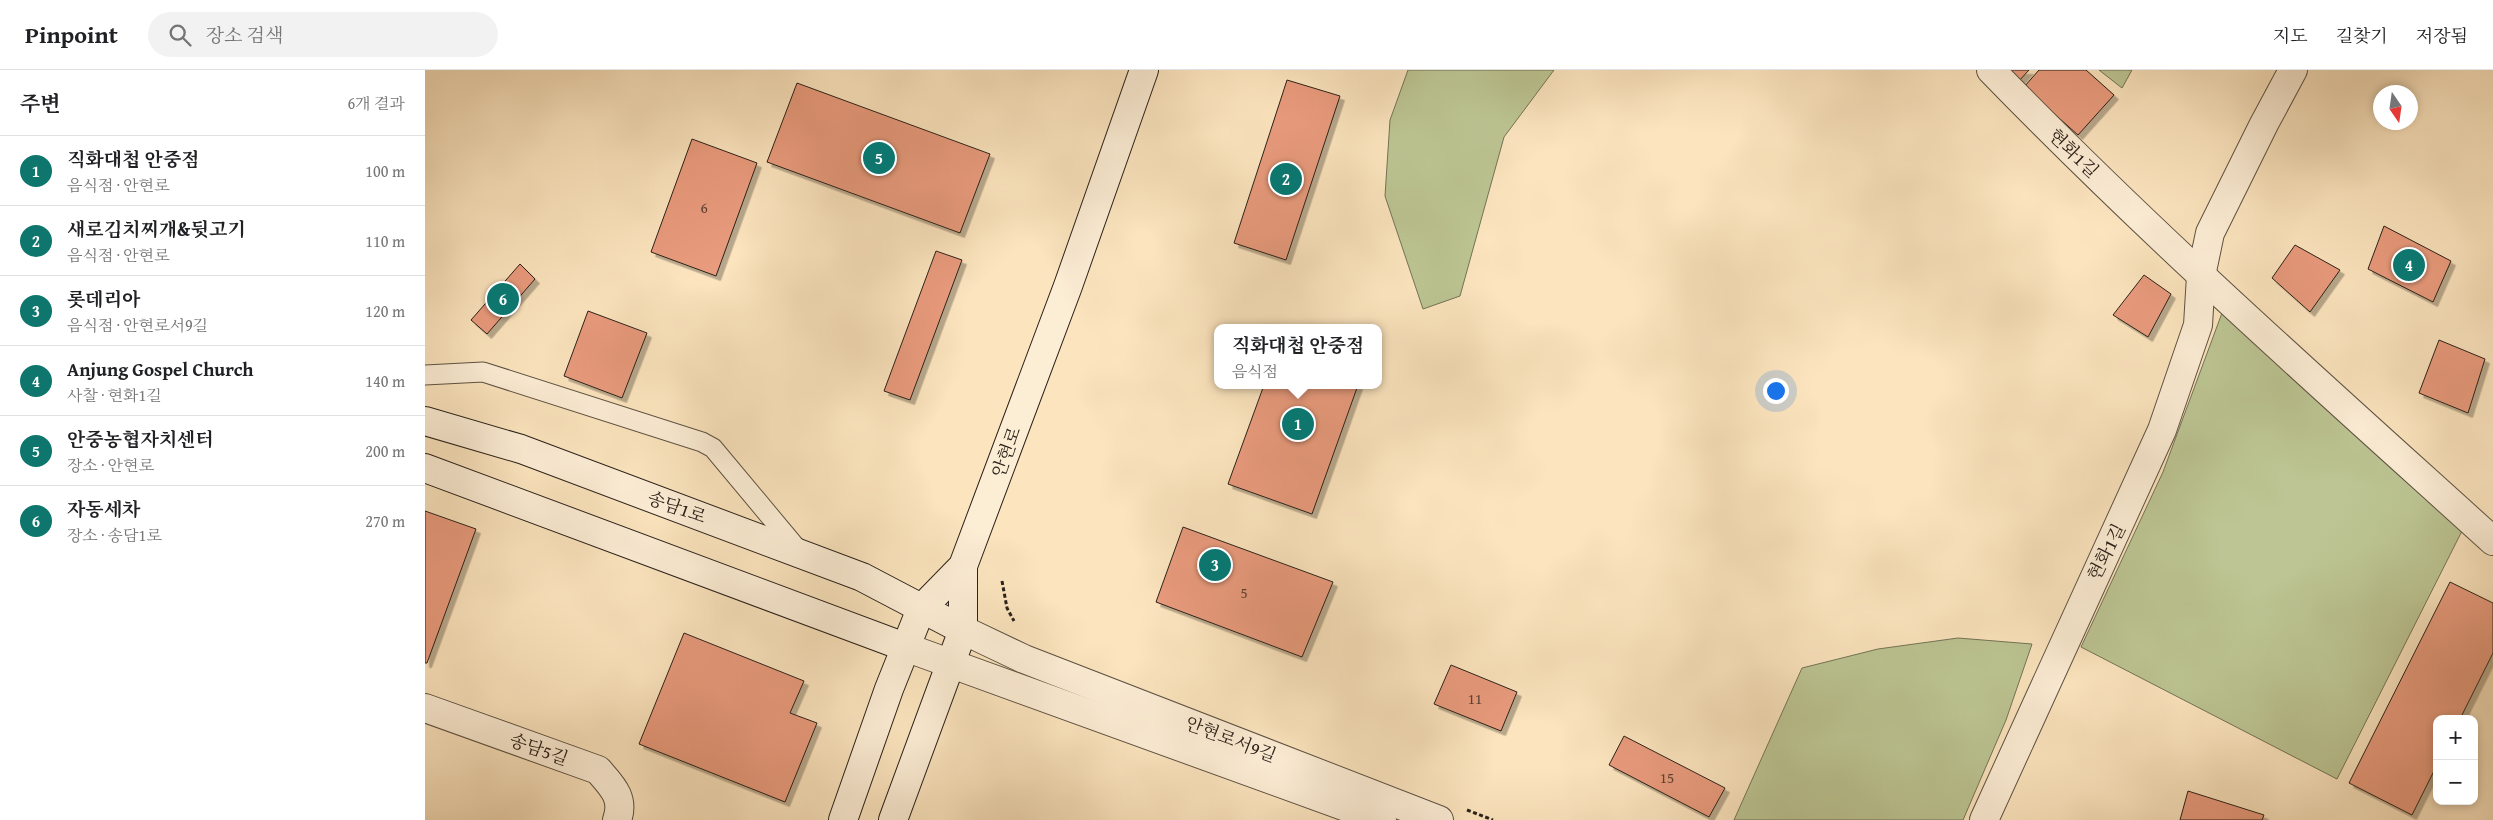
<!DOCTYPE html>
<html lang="ko">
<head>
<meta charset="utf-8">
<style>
  :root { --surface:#fff; --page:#f2f2f2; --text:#202124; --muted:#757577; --line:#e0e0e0; --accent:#0f766e }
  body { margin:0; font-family:"Gentium Book Plus","Noto Serif KR",serif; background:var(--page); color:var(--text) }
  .controls { position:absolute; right:15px; bottom:15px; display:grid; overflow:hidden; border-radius:10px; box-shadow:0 2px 8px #0003 }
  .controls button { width:45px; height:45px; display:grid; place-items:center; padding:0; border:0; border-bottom:1px solid var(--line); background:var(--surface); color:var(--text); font:25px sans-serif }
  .compass { position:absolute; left:1948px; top:15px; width:45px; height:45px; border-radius:50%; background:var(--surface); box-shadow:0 2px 8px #0003; rotate:167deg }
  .you { position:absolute; left:1350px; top:320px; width:18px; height:18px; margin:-12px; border:4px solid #fff; border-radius:50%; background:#1a73e8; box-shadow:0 0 0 8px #1a73e833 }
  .badge { display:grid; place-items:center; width:32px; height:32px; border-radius:50%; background:var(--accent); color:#fff; font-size:16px; font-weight:700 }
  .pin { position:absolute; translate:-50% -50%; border:2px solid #fff; box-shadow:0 1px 5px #0006 }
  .popup { position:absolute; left:789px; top:254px; width:168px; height:65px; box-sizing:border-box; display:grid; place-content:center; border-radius:10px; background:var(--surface); filter:drop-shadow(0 1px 4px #0005); font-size:16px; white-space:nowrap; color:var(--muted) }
  .popup b { font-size:19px; color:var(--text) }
  .popup::after { content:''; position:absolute; left:50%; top:100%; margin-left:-10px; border:10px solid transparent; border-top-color:var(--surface) }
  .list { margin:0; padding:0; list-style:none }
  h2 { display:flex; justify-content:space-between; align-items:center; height:65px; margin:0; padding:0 20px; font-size:21px }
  h2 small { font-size:16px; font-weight:400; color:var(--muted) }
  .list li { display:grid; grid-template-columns:32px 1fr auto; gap:15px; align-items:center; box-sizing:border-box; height:70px; padding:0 20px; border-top:1px solid var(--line) }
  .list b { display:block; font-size:19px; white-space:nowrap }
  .list p { margin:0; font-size:16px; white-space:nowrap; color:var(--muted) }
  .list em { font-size:16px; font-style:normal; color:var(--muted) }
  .icon { flex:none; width:28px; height:28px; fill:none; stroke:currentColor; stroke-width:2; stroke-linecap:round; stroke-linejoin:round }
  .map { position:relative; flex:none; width:2068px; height:750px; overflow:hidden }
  header { display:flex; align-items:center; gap:30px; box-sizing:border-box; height:70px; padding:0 25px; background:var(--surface); border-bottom:1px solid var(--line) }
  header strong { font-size:24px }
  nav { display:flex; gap:28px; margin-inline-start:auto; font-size:18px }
  .search { width:350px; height:45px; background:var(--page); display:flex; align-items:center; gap:12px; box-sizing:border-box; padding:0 18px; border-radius:28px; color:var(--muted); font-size:19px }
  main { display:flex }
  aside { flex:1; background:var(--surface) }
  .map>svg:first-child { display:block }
  .green { fill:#bcc593; stroke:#737356 }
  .building { fill:#e99b7d; stroke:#2a2119; filter:url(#shadow) }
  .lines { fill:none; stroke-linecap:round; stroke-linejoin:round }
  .service-casing { stroke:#5e5242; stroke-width:21 }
  .minor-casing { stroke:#5e5242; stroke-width:30 }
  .tertiary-casing { stroke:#5e5242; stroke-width:30 }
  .secondary-casing { stroke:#2a2119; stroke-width:30 }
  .path { stroke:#2a2119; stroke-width:3; stroke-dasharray:4 2.5; stroke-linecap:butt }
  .service { stroke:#fcedd5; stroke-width:19 }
  .minor { stroke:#fcedd5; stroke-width:28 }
  .tertiary { stroke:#fcedd5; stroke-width:28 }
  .secondary { stroke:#fcedd5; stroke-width:28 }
  .labels { text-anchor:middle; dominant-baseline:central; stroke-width:4.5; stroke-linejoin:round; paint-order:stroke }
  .number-label { font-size:15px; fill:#5a4032 }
  .street-label { font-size:18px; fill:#2a2119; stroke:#fcedd5 }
</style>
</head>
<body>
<header>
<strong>Pinpoint</strong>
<div class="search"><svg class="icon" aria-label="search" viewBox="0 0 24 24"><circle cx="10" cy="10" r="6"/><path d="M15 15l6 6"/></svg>장소 검색</div>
<nav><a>지도</a><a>길찾기</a><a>저장됨</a></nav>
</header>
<main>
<aside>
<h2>주변<small>6개 결과</small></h2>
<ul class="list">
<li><span class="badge">1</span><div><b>직화대첩 안중점</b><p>음식점 · 안현로</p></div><em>100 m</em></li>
<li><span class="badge">2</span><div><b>새로김치찌개&amp;뒷고기</b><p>음식점 · 안현로</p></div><em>110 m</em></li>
<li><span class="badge">3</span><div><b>롯데리아</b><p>음식점 · 안현로서9길</p></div><em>120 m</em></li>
<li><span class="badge">4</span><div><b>Anjung Gospel Church</b><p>사찰 · 현화1길</p></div><em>140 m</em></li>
<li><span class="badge">5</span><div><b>안중농협자치센터</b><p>장소 · 안현로</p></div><em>200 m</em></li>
<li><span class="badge">6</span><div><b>자동세차</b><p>장소 · 송담1로</p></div><em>270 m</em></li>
</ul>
</aside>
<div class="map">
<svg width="2068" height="750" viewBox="0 0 2068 750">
  <defs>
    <filter id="shadow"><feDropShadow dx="4.5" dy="4.5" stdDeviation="0" flood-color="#0004"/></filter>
  </defs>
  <rect width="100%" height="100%" fill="#fbe4be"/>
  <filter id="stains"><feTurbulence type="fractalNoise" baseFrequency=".004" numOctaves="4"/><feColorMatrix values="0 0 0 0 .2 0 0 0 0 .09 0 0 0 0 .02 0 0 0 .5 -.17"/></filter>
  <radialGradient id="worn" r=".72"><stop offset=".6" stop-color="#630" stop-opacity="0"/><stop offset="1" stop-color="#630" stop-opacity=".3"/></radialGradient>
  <g class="green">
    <polygon points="983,0 1129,0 1079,67 1035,226 998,239 960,126 965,50"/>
    <polygon points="1674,0 1707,0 1697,18"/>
    <polygon points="1797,243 2039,457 1912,709 1656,577 1738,402"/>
    <polygon points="1533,568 1607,574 1581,650 1538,750 1309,750 1377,598 1453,579"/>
  </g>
  <g class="building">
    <polygon points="1579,0 1604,0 1593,12"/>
    <polygon points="1614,0 1661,0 1689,25 1653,65 1599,17"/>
    <polygon points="862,10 915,26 861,190 809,173"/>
    <polygon points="372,13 565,84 535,163 342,92"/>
    <polygon points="267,69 332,93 291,206 226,182"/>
    <polygon points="1959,156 2026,191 2008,232 1943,199"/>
    <polygon points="1870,175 1915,200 1885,242 1847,208"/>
    <polygon points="511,181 537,190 485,330 459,321"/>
    <polygon points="95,194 110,209 62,264 46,250"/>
    <polygon points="1719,205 1746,224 1723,267 1688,245"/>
    <polygon points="163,241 222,263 197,328 139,306"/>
    <polygon points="2014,270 2060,289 2043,343 1994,323"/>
    <polygon points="839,315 933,315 887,444 803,414"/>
    <polygon points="0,441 51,459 2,593 0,593"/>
    <polygon points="758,457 908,512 877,587 731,532"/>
    <polygon points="2025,512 2068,533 2068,583 2035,649 2012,649 2012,695 1987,745 1924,713"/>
    <polygon points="259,563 379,611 365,643 392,653 360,732 214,674"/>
    <polygon points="1026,595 1092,622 1076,661 1009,634"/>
    <polygon points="1199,666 1300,718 1284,747 1184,695"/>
    <polygon points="1763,721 1839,745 1837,750 1755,750"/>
  </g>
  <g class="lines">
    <defs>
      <polyline id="service" points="0,305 58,302 277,372 288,378 374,481"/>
      <g id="minor">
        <path d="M1566 0C1726 165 1898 317 2068 471"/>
        <path d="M0 638 173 700C187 716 200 728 192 750"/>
        <polyline points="1559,750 1737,360 1773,255 1776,206 1785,163 1839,54 1868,0"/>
      </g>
      <g id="tertiary">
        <polyline points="538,560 599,589 1014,750"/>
        <polyline points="480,577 957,750"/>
      </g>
      <g id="secondary">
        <polyline points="0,351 96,379 437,507 538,560"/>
        <polyline points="0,398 480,577"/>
        <polyline points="418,750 464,619 496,539 538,496 643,216 719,0"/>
        <polyline points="468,750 538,560 538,496"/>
      </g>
    </defs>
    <use href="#service" class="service-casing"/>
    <use href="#minor" class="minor-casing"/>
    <use href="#tertiary" class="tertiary-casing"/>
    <use href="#secondary" class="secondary-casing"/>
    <g class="path">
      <polyline points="577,511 582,538 589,551"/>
      <polyline points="1042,740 1068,750"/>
    </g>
    <use href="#service" class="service"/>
    <use href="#minor" class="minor"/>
    <use href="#tertiary" class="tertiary"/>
    <use href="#secondary" class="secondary"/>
  </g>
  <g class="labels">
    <g class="number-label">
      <text x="279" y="137">6</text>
      <text x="819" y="522">5</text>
      <text x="1050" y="628">11</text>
      <text x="1242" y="707">15</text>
    </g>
    <g class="street-label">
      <text transform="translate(1649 83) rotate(44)">현화1길</text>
      <text transform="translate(581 382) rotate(-70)">안현로</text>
      <text transform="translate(252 437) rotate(20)">송담1로</text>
      <text transform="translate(1681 482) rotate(-63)">현화1길</text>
      <text transform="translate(806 669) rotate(21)">안현로서9길</text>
      <text transform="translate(114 679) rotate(20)">송담5길</text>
    </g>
  </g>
  <rect width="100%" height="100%" filter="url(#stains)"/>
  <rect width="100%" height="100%" fill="url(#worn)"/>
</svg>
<div class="controls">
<button>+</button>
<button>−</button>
</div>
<svg class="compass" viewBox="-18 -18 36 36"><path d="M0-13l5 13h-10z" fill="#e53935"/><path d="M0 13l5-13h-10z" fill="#757577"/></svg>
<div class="you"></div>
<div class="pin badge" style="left:873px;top:354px">1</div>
<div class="popup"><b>직화대첩 안중점</b>음식점</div>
<div class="pin badge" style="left:861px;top:109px">2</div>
<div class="pin badge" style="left:790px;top:495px">3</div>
<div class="pin badge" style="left:1984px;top:195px">4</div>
<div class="pin badge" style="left:454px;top:88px">5</div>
<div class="pin badge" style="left:78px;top:229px">6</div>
</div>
</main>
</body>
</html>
